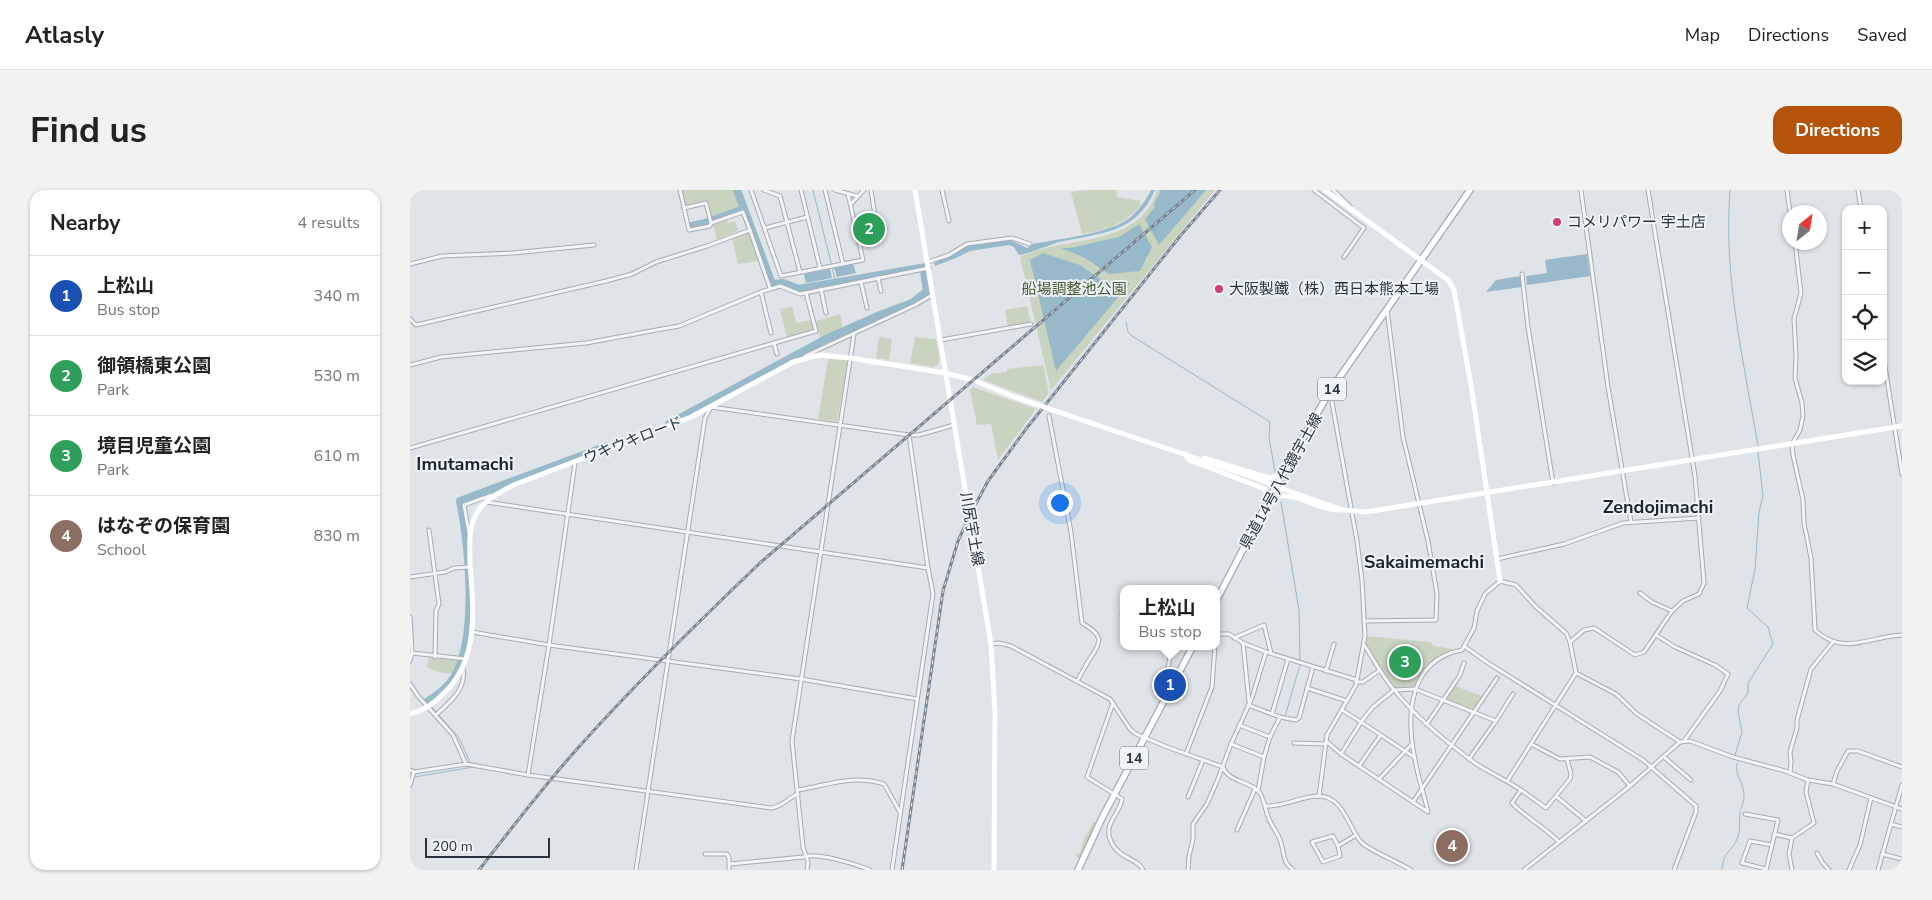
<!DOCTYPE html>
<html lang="en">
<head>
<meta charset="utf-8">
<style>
  :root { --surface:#fff; --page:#f2f2f2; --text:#222; --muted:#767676; --line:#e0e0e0; --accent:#b45309 }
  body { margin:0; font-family:"Nunito Sans","Noto Sans JP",sans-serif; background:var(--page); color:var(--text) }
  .controls { position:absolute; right:15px; top:15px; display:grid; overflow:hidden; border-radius:10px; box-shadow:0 1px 4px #0004 }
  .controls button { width:45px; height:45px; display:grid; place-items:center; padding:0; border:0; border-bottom:1px solid var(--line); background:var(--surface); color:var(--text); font:25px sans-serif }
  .compass { position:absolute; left:1372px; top:15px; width:45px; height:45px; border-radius:50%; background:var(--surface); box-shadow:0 1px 4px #0004; rotate:30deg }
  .scale { position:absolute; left:15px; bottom:12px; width:125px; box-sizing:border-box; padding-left:5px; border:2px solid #273440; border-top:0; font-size:14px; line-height:18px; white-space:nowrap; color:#273440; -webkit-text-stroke:4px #eef3f6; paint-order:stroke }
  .you { position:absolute; left:649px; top:312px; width:18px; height:18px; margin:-12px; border:4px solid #fff; border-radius:50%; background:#1a73e8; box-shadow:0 0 0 8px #1a73e833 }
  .badge { display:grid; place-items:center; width:32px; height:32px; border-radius:50%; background:var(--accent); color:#fff; font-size:16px; font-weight:700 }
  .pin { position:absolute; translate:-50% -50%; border:2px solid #fff; box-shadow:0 1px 5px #0006 }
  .popup { position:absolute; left:710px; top:395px; width:100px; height:65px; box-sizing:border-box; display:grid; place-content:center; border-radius:10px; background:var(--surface); filter:drop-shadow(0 1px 4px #0005); font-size:16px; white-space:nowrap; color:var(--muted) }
  .popup b { font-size:19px; color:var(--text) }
  .popup::after { content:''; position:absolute; left:50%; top:100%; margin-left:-10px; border:10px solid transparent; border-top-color:var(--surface) }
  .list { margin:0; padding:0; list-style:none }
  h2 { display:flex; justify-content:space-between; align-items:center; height:65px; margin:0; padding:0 20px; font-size:21px }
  h2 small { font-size:16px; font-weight:400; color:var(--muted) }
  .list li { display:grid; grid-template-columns:32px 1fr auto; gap:15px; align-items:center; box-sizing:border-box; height:80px; padding:0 20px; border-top:1px solid var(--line) }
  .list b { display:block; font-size:19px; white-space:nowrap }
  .list p { margin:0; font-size:16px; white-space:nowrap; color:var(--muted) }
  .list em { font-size:16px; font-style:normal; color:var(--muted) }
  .icon { flex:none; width:28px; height:28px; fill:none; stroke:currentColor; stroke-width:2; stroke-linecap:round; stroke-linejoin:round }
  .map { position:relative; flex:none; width:1492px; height:680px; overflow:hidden; border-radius:15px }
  header { display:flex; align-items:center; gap:30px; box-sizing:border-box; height:70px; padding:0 25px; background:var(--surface); border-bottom:1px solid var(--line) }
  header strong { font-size:24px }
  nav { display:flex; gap:28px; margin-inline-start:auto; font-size:18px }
  .intro { display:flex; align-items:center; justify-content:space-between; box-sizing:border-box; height:120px; padding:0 30px }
  h1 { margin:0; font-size:35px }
  .button { padding:12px 22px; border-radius:15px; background:var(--accent); color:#fff; font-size:18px; font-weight:700 }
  main { display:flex; gap:30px; padding:0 30px }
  aside { flex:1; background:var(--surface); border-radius:15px; box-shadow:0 1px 4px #0004 }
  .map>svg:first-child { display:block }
  .green { fill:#c8d3c0 }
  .water { fill:#98b9ca }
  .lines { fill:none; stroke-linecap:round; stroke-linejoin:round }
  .stream { stroke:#98b9ca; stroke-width:1 }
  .river { stroke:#98b9ca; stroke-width:8 }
  .street-casing { stroke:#a4acb3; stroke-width:5 }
  .primary-casing { stroke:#9eabb5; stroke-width:8 }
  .street { stroke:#f2f4f7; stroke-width:3 }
  .secondary { stroke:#fff; stroke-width:5 }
  .primary { stroke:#fff; stroke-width:5.5 }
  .rail-casing { stroke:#788693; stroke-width:3 }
  .rail { stroke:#eef3f6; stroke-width:1; stroke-dasharray:4; stroke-linecap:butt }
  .secondary-bridge { stroke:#fff; stroke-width:5 }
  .poi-dot { fill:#d23f6e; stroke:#eef3f6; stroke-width:2 }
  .labels { text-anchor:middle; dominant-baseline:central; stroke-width:4; stroke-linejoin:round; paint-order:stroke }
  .shield { fill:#eef3f6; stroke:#636d77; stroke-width:1 }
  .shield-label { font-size:14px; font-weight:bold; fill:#273440 }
  .poi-label { font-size:15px; fill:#273440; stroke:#eef3f6; text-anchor:start }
  .park-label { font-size:15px; fill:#425c34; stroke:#eef3f6 }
  .street-label { font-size:15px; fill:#273440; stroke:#eef3f6 }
  .quarter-label { font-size:18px; font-weight:bold; fill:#1a2531; stroke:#eef3f6 }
</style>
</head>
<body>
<header>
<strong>Atlasly</strong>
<nav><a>Map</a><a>Directions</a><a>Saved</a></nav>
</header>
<div class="intro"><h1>Find us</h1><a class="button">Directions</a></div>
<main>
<aside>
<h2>Nearby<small>4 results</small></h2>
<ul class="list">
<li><span class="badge" style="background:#1a4fb4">1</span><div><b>上松山</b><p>Bus stop</p></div><em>340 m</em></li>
<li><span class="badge" style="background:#2e9e5b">2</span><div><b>御領橋東公園</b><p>Park</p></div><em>530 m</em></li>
<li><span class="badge" style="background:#2e9e5b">3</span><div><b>境目児童公園</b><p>Park</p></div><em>610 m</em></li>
<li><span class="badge" style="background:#8d6e63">4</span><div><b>はなぞの保育園</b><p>School</p></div><em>830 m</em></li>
</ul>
</aside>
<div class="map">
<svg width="1492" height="680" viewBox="0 0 1492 680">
  <rect width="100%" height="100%" fill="#dfe4e9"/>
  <g class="green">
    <polygon points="270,0 325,0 332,17 300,29 296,13 274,18"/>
    <path d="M677 0H706L707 7 731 11 729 14 731 16C710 36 700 39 672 44L661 2Z"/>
    <path d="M747 0H805L641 200 610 67C617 64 625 61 632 59 673 48 733 50 747 0Z"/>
    <polygon points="316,30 318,33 325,31 328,41 307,49 303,34"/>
    <polygon points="339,42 349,71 328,74 322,48"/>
    <polygon points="617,116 621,133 598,137 595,120"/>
    <polygon points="382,117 386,133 401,130 404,140 377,147 370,119"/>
    <polygon points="430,124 433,140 410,149 406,131"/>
    <polygon points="469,147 482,149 479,170 466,168"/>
    <polygon points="505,147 526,149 530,170 527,175 522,177 500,173"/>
    <polygon points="418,169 439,170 427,232 408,229"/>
    <polygon points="633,175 639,203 632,212 573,190 581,184 597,182 597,179"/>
    <polygon points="563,197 626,219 588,270 581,234 567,235 560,200"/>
    <polygon points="955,446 1020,452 1024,456 1042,459 1042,462 1019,477 1005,499 984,500 954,455"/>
    <path d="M19 468 53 471 48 481C38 486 26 482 17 477Z"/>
    <polygon points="1043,495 1074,507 1064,523 1033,511"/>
    <polygon points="689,631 669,669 666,666 666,664 670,663 673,652 683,632"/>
  </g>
  <g class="water">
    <path d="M741 0H745C726 44 690 43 649 52 638 55 619 64 609 65L604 57 599 55 560 61 546 68 525 76 524 73 558 56 600 50 617 58 623 54C649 49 686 45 710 34 724 27 734 14 741 0Z"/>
    <polygon points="751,0 796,0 749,55 735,29 745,17 744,14"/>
    <polygon points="729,34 742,57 730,81 699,84 675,68 651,58 660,58 709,47"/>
    <polygon points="633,63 670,75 699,95 720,93 646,181 620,70"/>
    <polygon points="1177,64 1180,86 1117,95 1116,86 1137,83 1135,70"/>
    <polygon points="443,74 446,83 427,87 424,78"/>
    <polygon points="420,79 422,88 396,93 394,84"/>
    <polygon points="1111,86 1112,97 1076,102 1086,90"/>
  </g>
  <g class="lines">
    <g class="stream">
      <polyline points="403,0 426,93"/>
      <path d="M1320 0C1313 85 1334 173 1348 256"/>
      <polyline points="716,132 718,142 722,146 860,232 859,248 865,282"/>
      <polyline points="871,312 889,420 890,470"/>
      <polyline points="21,516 49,548 61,574"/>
      <polyline points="874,530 890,475"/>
      <polyline points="1325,565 1332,542 1328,522 1329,515 1338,503 1338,493 1363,454 1358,437 1337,418 1345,379 1349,322 1353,306 1348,262"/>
      <polyline points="5,587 63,577"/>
      <path d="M1312 680C1313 661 1321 663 1327 649 1331 641 1329 631 1330 622 1331 617 1334 612 1334 607 1335 594 1324 586 1327 573"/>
    </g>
    <g class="river">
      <polyline points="327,0 362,94 373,93 389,99 516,77"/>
      <polyline points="303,30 334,19"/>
      <polyline points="282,36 299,32"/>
      <polyline points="259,234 416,149 470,125 502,113 517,101 514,82"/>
      <path d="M17 512C28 505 38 498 45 486 68 445 59 356 50 311L195 257"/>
    </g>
    <defs>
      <g id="street">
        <polyline points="270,0 279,40 300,36 301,33"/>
        <polyline points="341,0 371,86 453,70 438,4"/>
        <polyline points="354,0 370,6 390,82"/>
        <polyline points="391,0 410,78"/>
        <polyline points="415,0 433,74"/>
        <polyline points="425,0 447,6"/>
        <polyline points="532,0 539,31"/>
        <polyline points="904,0 954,38 934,67"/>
        <polyline points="923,0 940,16"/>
        <polyline points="1171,0 1198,197 1221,332"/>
        <polyline points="1377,0 1380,22"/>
        <polyline points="1448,0 1451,19"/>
        <polyline points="441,14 454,0"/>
        <polyline points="274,18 296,13 301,33 333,22 340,40"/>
        <polyline points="446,37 466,32 461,0"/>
        <polyline points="355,38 397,27"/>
        <path d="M1385 52 1391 103 1384 129 1386 166 1385 188 1392 213 1393 226 1390 240 1382 254 1383 265 1393 310 1394 333 1401 368 1405 440C1434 467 1460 446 1492 445"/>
        <polyline points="518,72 539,65 557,54 602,48 620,54"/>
        <polyline points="0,74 32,66 103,63 184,55"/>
        <polyline points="1112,84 1118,137 1143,293"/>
        <polyline points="468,88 471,101"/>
        <polyline points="451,92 457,118"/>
        <polyline points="411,99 416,123"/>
        <polyline points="351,102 361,143"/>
        <polyline points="0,129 6,135 196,91 222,84 246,72 297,56 340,40 360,98"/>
        <polyline points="531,150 621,134"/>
        <polyline points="367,164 364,153 406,141 396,103"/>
        <polyline points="1473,164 1492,284"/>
        <polyline points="395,166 505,115 522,105"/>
        <polyline points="0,175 31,167 176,153 252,139 269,136 351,102 370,96 390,104 519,78"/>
        <path d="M639 226 661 342 672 433C693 445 693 451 679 470 675 477 671 484 667 491"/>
        <polyline points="0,258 364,153"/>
        <polyline points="76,312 518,378"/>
        <polyline points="19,340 29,414 26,421 25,467"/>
        <polyline points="59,343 54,315 82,305"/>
        <polyline points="1087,369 1154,354 1213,333 1289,328"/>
        <polyline points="0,387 35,382 44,378 60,377"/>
        <polyline points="1230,403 1242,412 1262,421"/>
        <polyline points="712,424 714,424"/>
        <polyline points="0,427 2,463 0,471"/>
        <polyline points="954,431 1026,430 1027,404 1018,351 993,247 977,119"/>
        <polyline points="62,442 139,455 391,489 507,509"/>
        <polyline points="806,444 819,444 833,453 856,462 947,490"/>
        <polyline points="1246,445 1265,457 1305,475 1318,484 1310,501 1274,551"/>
        <polyline points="824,448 854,435 861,463"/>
        <polyline points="1160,452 1174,440 1184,438 1225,465 1234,462 1262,421 1273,411 1289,404 1294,393 1285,286 1238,0"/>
        <polyline points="833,453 839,512"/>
        <path d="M581 454 589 453 601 456 700 509 720 539 726 544 757 557 813 577C819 593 840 590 850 603 855 612 855 620 859 629 862 637 869 644 871 653 875 666 872 671 883 680"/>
        <path d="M955 456C964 471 973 487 985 501 1007 528 1036 552 1065 573 1080 583 1096 590 1111 600L1102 613C1116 628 1135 637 1149 652"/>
        <polyline points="1054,456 1078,473 1233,570 1286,616 1286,622 1264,680"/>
        <polyline points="2,463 56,469"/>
        <polyline points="916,481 924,454"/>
        <polyline points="946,492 953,492 970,480"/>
        <polyline points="0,494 8,506 43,545 56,574"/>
        <polyline points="897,498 937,511"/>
        <polyline points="755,507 754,499 762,456"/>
        <path d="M703 513 677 587 712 609C710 624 694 633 700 649 707 669 728 668 733 680"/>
        <polyline points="838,515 870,527 886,530 889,528 903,477"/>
        <polyline points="862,524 878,469"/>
        <path d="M26 525C40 512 57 499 53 478"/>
        <polyline points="1017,534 1050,485 1054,473"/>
        <polyline points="829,535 860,547 870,527"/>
        <path d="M916 551 931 564 1018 622C1014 604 1008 587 1005 570 996 526 998 470 1052 460L1064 438 1067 421 1075 404 1090 391 1106 395 1125 416 1156 443 1160 452 1166 483 1206 504 1227 524 1270 552 1280 551 1323 567 1375 581 1398 590 1423 594 1492 619"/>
        <polyline points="884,553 916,554"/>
        <polyline points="821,554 854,567"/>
        <polyline points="1121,554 1150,569 1180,567 1208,582 1220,596"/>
        <polyline points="776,564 802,497 805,456"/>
        <polyline points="931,564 951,532 932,520"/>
        <polyline points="1004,567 951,532 963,517 984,500 1005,499 1086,531 1103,504"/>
        <polyline points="1254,567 1281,590"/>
        <polyline points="1059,569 1086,531"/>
        <polyline points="949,576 970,546"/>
        <path d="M0 580 4 582 56 574 118 585 361 618C372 617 378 608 388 604"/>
        <polyline points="1380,583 1381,572 1380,562 1387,538 1387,530 1401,479 1423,452"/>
        <polyline points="118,585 139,455 165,273"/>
        <polyline points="969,589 1002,554"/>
        <polyline points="1098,590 1166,483"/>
        <polyline points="1423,594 1427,581 1438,561 1448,561 1492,577"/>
        <polyline points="0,595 4,582"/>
        <path d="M388 600C418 595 444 584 474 594L490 622"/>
        <polyline points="1111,600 1136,618 1160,589 1161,584 1157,569"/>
        <polyline points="848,601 854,567 860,547"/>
        <polyline points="909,606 917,545 946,495 955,446 952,390 947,351 920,201"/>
        <polyline points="778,607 793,570"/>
        <polyline points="1147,607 1176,631"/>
        <polyline points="1003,612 1087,488"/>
        <path d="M856 616C874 617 891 606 909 606 934 607 938 637 951 652 958 660 989 672 1001 680"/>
        <polyline points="1335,624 1368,630 1356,680"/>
        <polyline points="1481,634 1492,637"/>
        <polyline points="827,640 845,599"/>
        <polyline points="1364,644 1382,648"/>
        <polyline points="928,656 930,666 913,672 902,652 923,646 928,656 946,645"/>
        <polyline points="1407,663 1412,672 1419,680"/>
        <polyline points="295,664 317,664 319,668 319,680"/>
        <polyline points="1472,664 1492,669"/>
        <path d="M320 674 393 667C408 662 445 674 460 680"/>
        <polyline points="1356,679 1332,673 1340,651 1362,655"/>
        <polyline points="226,680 295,228 301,217 499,245 509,245 544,235"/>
        <polyline points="397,680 398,672 393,657 382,551 444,144"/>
        <polyline points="482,680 523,404 518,378 499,245"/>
        <polyline points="778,680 779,666 783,649 783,634 797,614 808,589 821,554 842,508 856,462"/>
        <polyline points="1114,680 1220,596 1270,552"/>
        <polyline points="1382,680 1379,664 1382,648 1404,633 1396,602 1398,590"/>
        <polyline points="1439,680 1450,655 1461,608"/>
        <polyline points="1468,680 1492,595"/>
      </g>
      <g id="primary">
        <polyline points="806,411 874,281 920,201 1060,0"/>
        <polyline points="668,680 692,628 783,456"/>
      </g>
    </defs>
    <use href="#street" class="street-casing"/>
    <use href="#primary" class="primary-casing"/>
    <use href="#street" class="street"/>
    <g class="secondary">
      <polyline points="505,0 581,454 585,522 584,680"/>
      <polyline points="915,0 1038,90 1044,100 1062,201 1090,391"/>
      <polyline points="678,232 848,289"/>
      <polyline points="775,264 779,270 855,299 857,304 857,314"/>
      <polyline points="794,268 859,288 867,286 873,282"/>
      <polyline points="873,299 933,320 956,322 1492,236"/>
      <path d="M859 312 866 306C887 303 907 319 928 320"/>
      <path d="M0 524C13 521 26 512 35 502 70 468 63 417 60 372 60 357 58 341 65 327 72 310 90 302 106 294L281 227 383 172 409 165 440 168 535 183 563 190 602 206"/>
    </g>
    <use href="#primary" class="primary"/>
    <defs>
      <g id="rail">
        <path d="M69 680C101 639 132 598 167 559 225 494 287 433 350 373L785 0"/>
        <polyline points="492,680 533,401 548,351 560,325 578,291 616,239 771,45 810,0"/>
      </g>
    </defs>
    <use href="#rail" class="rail-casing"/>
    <use href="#rail" class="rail"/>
    <g class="secondary-bridge">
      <polyline points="602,206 678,232"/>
      <polyline points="848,289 873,299"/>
    </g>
  </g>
  <g class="poi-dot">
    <circle cx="1147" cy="32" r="5"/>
    <circle cx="809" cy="99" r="5"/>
  </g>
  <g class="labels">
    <g class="shield">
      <rect x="908" y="187.5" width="28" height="23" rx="4"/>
      <rect x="710" y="556.5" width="28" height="23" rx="4"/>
    </g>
    <g class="shield-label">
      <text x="922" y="199">14</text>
      <text x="724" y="568">14</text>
    </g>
    <g class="poi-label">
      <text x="1157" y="32">コメリパワー 宇土店</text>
      <text x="819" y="99">大阪製鐵（株）西日本熊本工場</text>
    </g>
    <g class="park-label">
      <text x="664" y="99">船場調整池公園</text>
    </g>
    <g class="street-label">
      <text transform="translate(223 250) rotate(-21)">ウキウキロード</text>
      <text transform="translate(871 291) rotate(-61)">県道14号八代鏡宇土線</text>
      <text transform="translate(562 339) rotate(80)">川尻宇土線</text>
    </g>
    <g class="quarter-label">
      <text x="55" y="274">Imutamachi</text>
      <text x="1248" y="317">Zendojimachi</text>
      <text x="1014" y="372">Sakaimemachi</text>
    </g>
  </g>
</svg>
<div class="controls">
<button>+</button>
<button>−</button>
<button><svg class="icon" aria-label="locate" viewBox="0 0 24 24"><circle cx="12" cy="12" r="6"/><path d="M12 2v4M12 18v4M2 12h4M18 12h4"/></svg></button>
<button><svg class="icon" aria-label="layers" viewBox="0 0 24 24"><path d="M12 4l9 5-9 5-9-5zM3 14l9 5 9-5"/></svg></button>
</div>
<svg class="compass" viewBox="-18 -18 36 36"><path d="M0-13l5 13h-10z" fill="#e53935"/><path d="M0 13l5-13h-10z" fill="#767676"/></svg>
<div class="scale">200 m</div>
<div class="you"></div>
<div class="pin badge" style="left:760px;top:495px;background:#1a4fb4">1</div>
<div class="popup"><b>上松山</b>Bus stop</div>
<div class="pin badge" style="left:459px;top:39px;background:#2e9e5b">2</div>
<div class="pin badge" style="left:995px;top:472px;background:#2e9e5b">3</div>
<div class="pin badge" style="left:1042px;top:656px;background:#8d6e63">4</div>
</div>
</main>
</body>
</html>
